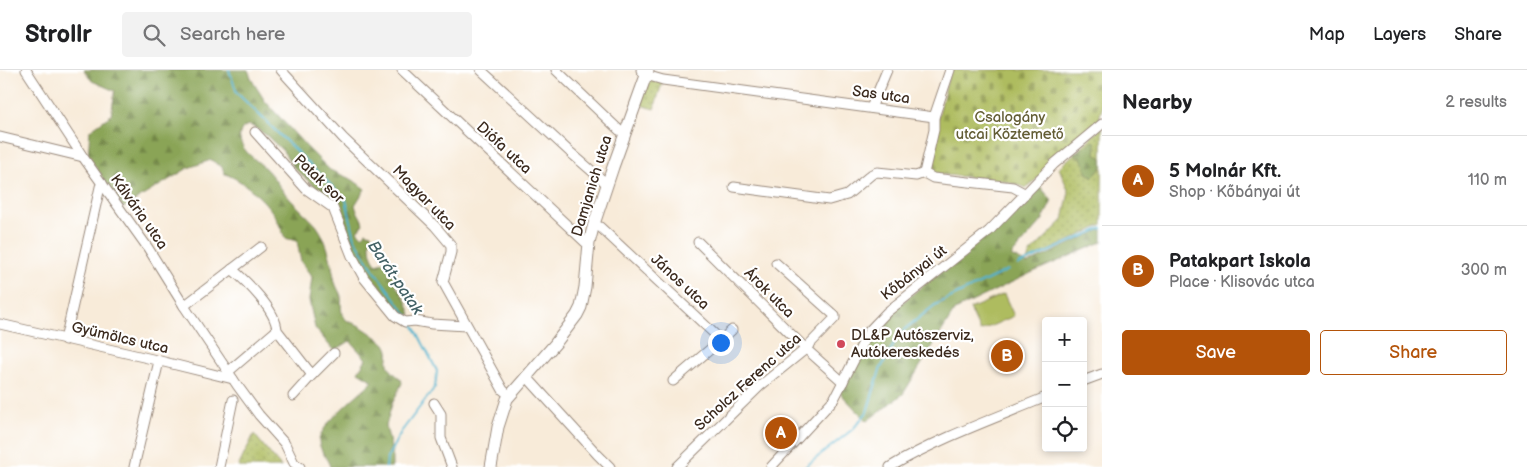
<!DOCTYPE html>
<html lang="en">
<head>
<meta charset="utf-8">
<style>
  :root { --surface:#fff; --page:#f2f2f2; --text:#202124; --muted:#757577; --line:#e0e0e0; --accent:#b45309 }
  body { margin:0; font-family:"Balsamiq Sans",sans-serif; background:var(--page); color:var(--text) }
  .controls { position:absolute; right:15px; bottom:15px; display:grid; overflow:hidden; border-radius:5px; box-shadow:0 2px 8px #0003 }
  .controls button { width:45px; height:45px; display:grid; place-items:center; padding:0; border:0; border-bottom:1px solid var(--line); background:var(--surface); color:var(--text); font:25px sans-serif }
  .you { position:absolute; left:720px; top:272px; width:18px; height:18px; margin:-12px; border:4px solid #fff; border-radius:50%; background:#1a73e8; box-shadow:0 0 0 8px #1a73e833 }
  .badge { display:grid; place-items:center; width:32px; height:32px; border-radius:50%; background:var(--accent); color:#fff; font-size:16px; font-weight:700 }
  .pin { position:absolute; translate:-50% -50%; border:2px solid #fff; box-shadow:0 1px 5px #0006 }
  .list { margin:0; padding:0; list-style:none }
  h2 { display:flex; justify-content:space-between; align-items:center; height:65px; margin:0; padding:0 20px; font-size:21px }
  h2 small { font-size:16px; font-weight:400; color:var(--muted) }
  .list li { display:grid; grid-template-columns:32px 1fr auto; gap:15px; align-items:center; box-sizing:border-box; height:90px; padding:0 20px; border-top:1px solid var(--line) }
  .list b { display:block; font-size:19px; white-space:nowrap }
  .list p { margin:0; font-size:16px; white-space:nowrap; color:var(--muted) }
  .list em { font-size:16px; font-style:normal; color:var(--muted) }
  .actions { display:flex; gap:10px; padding:15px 20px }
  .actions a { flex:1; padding:11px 0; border:1px solid var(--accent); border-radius:5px; text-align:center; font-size:18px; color:var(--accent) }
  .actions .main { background:var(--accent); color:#fff }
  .icon { flex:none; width:28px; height:28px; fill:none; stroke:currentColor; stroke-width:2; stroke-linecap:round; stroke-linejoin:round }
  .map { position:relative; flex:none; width:1102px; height:397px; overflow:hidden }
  header { display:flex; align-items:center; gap:30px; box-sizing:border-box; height:70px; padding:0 25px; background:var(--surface); border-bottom:1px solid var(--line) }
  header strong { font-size:24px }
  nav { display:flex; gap:28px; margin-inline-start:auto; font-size:18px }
  .search { width:350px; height:45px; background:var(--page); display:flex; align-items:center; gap:12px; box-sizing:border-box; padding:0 18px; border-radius:5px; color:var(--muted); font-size:19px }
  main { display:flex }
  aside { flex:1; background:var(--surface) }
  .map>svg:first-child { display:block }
  .grass { fill:url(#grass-dots); stroke:#74733e }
  .forest { fill:url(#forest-firs); stroke:#62673a }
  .cemetery { fill:url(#cemetery-stones); stroke:#74733e }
  .pitch { fill:#aebc5f; stroke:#74733e }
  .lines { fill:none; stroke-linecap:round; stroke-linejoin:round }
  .stream { stroke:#50b3cf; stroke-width:2 }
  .minor-casing { stroke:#9a8a7c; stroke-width:11 }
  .major-casing { stroke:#9a8a7c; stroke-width:13 }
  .minor { stroke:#fff; stroke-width:9 }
  .major { stroke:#fff; stroke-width:11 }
  .poi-dot { fill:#d1495b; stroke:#fff; stroke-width:2 }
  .labels { text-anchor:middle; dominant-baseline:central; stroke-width:4.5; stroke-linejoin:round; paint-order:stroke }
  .street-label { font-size:15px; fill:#3b2a1e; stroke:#fff }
  .park-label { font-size:15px; fill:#635d35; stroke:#fff }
  .poi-label { font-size:15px; fill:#3b2a1e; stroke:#fff; text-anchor:start }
  .water-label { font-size:16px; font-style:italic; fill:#436165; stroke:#fff }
</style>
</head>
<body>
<header>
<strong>Strollr</strong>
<div class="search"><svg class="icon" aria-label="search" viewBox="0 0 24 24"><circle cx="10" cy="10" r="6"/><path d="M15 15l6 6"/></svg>Search here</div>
<nav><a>Map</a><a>Layers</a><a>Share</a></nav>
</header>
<main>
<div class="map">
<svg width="1102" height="397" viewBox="0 0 1102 397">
  <defs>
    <pattern id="grass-dots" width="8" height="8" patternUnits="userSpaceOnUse" patternTransform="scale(1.25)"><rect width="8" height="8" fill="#aebc5f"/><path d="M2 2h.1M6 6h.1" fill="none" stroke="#8f994e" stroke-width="1.8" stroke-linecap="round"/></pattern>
    <pattern id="forest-firs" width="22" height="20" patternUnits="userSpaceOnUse" patternTransform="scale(1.25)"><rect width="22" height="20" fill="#8aa456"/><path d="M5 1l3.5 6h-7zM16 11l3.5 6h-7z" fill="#728647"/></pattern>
    <pattern id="cemetery-stones" width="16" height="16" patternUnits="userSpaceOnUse" patternTransform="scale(1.25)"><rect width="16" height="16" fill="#aebc5f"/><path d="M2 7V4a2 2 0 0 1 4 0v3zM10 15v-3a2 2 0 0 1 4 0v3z" fill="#8f994e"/></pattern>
  </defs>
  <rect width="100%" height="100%" fill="#fff"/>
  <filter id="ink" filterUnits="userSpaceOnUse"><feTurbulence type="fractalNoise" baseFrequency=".02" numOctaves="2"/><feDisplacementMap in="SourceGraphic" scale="10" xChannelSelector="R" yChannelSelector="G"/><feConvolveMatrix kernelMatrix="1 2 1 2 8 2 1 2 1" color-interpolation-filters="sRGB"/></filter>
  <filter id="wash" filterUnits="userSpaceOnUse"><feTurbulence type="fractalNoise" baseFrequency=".0096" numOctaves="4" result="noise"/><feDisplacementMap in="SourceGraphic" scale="20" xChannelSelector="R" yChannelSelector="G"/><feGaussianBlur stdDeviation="1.12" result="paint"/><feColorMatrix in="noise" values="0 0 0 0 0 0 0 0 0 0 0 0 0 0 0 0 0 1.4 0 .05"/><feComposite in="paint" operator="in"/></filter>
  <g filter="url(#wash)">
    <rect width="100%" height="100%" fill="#f8ebd9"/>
    <g class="grass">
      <polygon points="646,5 663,10 654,39 637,34"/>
      <polygon points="1102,57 1102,155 1027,191 1030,183 1063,150 1069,122 1059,98"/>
      <polygon points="254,364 281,397 238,397"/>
    </g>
    <g class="forest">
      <path d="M84 0H248L253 12 265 31 305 75 330 100 353 110 365 119 355 135C356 142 362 147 363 154L357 161 362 166 366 162 371 164 372 167C368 174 370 188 377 194L388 190 397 196 396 215 406 231 411 244 405 246 400 244C386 227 367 207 358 187 350 171 347 150 337 136L294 98 283 81 266 65 250 55C240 56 237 66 242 75 247 85 258 91 266 99 275 108 281 120 290 129 298 138 308 146 316 155 329 172 331 193 335 212 336 217 340 222 341 226 342 233 340 239 343 245 346 252 351 252 358 255 361 256 384 272 385 274 395 289 377 291 401 309L402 313 392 334 386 356 392 382V397H330C328 389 320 381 319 372 318 356 360 323 373 311L358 302 366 289 350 271 334 281 315 258 309 230 312 207 301 192 297 171 285 168C282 161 279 153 275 146 265 130 243 110 225 104L222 97 211 90 188 98 123 138 88 86 90 60 111 45 115 21 92 11Z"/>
      <polygon points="1094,71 1096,74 1095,84 1102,88 1102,97 1093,107 1086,102 1084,93 1080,86 1075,86 1074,83"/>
      <polygon points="1040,116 1052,131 1042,151 1011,186 1027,194 1102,159 1102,172 1031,203 955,240 903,324 867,351 838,321 869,261"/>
    </g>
    <polygon class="cemetery" points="950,0 1102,0 1102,38 1098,53 1027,118 1001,110 924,103"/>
    <polygon class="pitch" points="1004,224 1014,246 980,261 970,239"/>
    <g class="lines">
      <g class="stream">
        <polyline points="229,0 237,23 346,130 355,169 373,199 409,248"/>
        <polyline points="1018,195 1102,158"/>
        <polyline points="386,397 387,388 401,362 435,317 437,301 413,254"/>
        <polyline points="805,397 853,359 867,342 880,300 900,263 935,235 1008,200"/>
      </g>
    </g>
  </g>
  <g filter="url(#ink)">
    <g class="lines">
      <defs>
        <g id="minor">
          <polyline points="26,0 83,87 148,178 184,236 237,315 259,345 285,374 294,393 300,397"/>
          <polyline points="281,0 343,68 435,156 451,175 451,182 443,212 503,320 509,325"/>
          <polyline points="402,0 585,172 589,173"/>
          <polyline points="481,0 571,83 607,114"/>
          <polyline points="556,0 619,60 625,63"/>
          <polyline points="641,0 646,5 663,10 934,47"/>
          <polyline points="950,0 934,47 934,60 924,103 933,108 1013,117 1026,124"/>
          <polyline points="871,38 887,0"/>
          <polyline points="255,62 306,119 333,138 352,186 364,208 395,246 405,252 415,251 432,254 466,256"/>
          <polyline points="0,67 83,87"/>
          <polyline points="734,117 829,130 847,125 872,104 877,102 916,106 924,103"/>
          <polyline points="594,154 600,157 721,270 673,311"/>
          <polyline points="698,172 805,278 843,312"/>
          <path d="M232 199C247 212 276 240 277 260L312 305 334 283"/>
          <polyline points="184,236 261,177"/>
          <polyline points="0,254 152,289 233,309"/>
          <polyline points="65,270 100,117 102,113"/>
          <polyline points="721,270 732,260"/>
          <polyline points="229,301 277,260"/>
          <polyline points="526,306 597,384 610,397"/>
          <polyline points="1083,311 1102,304"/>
          <polyline points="293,326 312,305"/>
          <polyline points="434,333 441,344 441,368 452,397"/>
          <polyline points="134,397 159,291"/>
          <polyline points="219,397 233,330"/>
          <polyline points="677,397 760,316 802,282 835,248 835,246 776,193"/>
          <polyline points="771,397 834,329 869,261 887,242 989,161 1054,94 1102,54"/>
          <path d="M890 397C939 368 993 349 1046 327"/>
        </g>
        <polyline id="major" points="491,397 498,357 507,329 555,274 577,245 581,237 585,217 589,173 594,154 613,97 648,0"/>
      </defs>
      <use href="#minor" class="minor-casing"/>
      <use href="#major" class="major-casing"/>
      <use href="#minor" class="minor"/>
      <use href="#major" class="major"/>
    </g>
  </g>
  <circle class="poi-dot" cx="841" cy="274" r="5"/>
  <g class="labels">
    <g class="street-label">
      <text transform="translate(881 25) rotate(8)">Sas utca</text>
      <text transform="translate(504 78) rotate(43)">Diófa utca</text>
      <text transform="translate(319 109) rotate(44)">Patak sor</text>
      <text transform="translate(592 116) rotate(-73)">Damjanich utca</text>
      <text transform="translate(424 128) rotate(46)">Magyar utca</text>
      <text transform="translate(139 142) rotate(55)">Kálvária utca</text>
      <text transform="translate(914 203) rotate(-38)">Kőbányai út</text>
      <text transform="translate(680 212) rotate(43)">János utca</text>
      <text transform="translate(769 223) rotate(45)">Árok utca</text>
      <text transform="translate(120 268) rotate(13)">Gyümölcs utca</text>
      <text transform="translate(748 312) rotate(-42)">Scholcz Ferenc utca</text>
    </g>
    <g class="park-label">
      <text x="1010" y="47">Csalogány<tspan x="1010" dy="17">utcai Köztemető</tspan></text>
    </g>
    <g class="poi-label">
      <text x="851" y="265">DL&amp;P Autószerviz,<tspan x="851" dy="17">Autókereskedés</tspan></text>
    </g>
    <g class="water-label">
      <text transform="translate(395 208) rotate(56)">Barát-patak</text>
    </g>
  </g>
</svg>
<div class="controls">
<button>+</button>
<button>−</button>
<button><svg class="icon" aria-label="locate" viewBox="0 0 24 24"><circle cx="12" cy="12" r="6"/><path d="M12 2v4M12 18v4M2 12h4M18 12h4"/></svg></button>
</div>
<div class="you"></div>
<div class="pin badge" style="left:781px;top:363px">A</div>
<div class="pin badge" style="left:1007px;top:286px">B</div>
</div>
<aside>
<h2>Nearby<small>2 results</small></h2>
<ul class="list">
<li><span class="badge">A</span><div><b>5 Molnár Kft.</b><p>Shop · Kőbányai út</p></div><em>110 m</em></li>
<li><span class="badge">B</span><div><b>Patakpart Iskola</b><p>Place · Klisovác utca</p></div><em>300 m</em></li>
</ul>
<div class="actions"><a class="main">Save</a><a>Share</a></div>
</aside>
</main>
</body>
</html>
